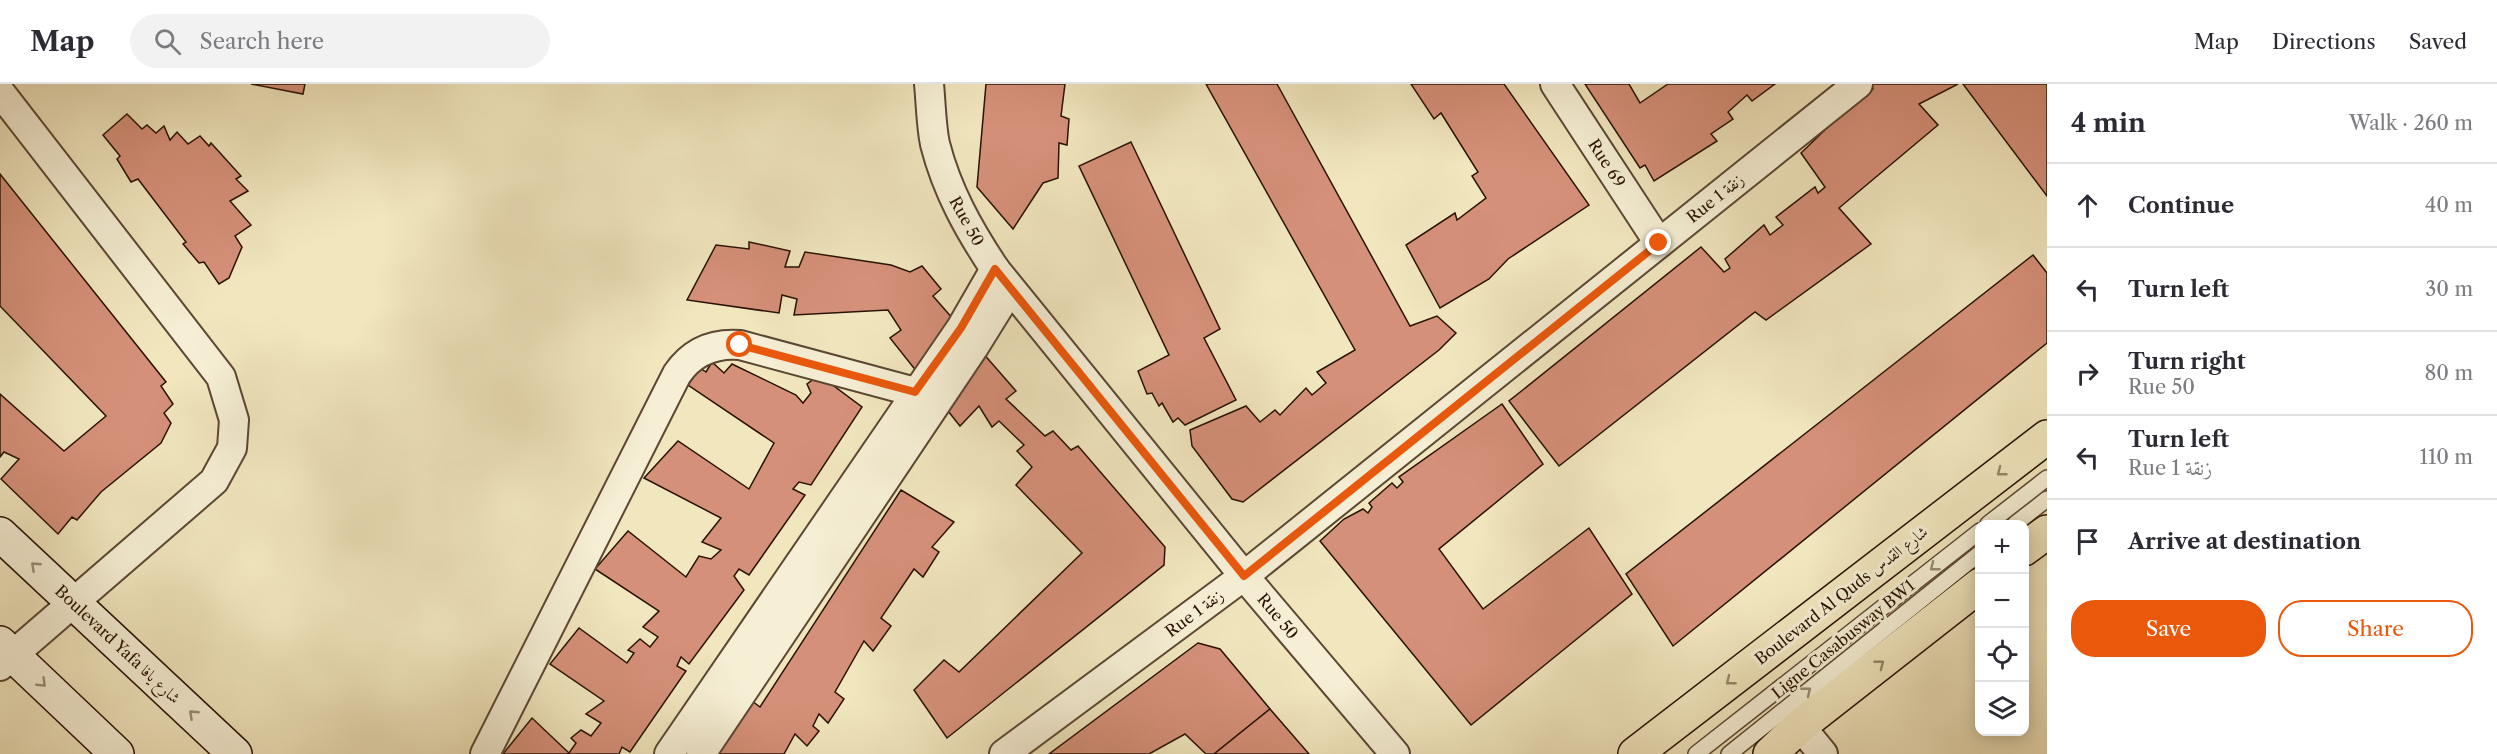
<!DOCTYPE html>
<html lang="en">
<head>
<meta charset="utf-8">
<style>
  :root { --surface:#fff; --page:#f2f2f3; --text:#2b2b33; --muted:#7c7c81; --line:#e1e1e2; --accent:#ea580c }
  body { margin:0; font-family:"Libre Caslon Text",Amiri,serif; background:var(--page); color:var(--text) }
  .controls { position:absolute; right:18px; bottom:18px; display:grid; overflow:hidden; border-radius:12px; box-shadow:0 3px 15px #0003 }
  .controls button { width:54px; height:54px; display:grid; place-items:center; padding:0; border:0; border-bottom:2px solid var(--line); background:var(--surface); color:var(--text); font:30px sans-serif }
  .stop { position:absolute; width:18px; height:18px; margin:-14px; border:4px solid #ea580c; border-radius:50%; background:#fff }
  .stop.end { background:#ea580c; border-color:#fff; box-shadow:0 2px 6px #0008 }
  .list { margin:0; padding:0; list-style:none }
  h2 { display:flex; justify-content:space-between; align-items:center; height:78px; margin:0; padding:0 24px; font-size:26px }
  h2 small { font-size:20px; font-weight:400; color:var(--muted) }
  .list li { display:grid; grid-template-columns:39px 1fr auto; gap:18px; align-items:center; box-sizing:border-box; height:84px; padding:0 24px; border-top:2px solid var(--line) }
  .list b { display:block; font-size:22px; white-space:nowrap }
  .list p { margin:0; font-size:20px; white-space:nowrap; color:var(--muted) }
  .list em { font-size:20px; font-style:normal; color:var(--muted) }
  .actions { display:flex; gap:12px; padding:18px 24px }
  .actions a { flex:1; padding:14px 0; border:2px solid var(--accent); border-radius:24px; text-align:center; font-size:21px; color:var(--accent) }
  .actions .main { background:var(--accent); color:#fff }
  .icon { flex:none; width:33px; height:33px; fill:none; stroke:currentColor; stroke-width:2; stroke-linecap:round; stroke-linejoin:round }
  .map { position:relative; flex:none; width:2047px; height:670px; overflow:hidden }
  header { display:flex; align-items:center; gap:36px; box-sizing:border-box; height:84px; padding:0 30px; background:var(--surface); border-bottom:2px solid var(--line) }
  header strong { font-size:28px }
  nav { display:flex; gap:33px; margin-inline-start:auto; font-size:21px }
  .search { width:420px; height:54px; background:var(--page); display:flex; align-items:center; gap:15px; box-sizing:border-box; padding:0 21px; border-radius:33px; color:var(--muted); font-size:22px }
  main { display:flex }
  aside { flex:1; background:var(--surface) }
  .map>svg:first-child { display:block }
  .building { fill:#d59079; stroke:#291203; stroke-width:1.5 }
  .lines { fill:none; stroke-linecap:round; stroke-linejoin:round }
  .lane-casing { stroke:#5b4732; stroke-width:18 }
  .street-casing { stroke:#5b4732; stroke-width:32 }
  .secondary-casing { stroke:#291203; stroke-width:36 }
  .primary-casing { stroke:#291203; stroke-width:36 }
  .lane { stroke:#f6efd5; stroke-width:15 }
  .street { stroke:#f6efd5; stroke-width:28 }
  .secondary { stroke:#f6efd5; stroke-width:33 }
  .primary { stroke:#f1e6be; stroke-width:33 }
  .oneway { stroke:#97876a }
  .oneway2 { stroke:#9a8c76 }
  .route { stroke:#ea580c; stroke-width:8 }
  .labels { text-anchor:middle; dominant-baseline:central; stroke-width:6; stroke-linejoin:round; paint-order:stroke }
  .street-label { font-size:16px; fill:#291203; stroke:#f6efd5 }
</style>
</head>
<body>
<header>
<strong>Map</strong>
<div class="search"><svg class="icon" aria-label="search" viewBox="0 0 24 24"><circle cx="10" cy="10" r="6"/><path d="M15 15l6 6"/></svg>Search here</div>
<nav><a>Map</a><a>Directions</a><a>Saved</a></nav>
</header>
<main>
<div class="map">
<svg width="2047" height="670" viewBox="0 0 2047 670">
  <rect width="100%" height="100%" fill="#f1e6be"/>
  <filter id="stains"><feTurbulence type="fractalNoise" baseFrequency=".00333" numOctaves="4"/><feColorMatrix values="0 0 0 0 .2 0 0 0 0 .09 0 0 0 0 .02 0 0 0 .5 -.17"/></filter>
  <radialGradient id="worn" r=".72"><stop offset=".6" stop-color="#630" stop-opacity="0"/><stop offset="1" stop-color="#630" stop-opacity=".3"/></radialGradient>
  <g class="building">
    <polygon points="251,0 305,0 303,10"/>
    <polygon points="986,0 1065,0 1061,32 1069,35 1067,61 1059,59 1058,94 1043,99 1013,145 977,103"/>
    <polygon points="1206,0 1277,0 1410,242 1437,232 1456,249 1439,266 1243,418 1232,415 1192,362 1190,346 1246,322 1260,338 1275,326 1280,331 1306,304 1312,311 1326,299 1317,288 1355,266"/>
    <polygon points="1411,0 1504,0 1589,121 1508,175 1489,195 1440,224 1406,161 1455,129 1457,136 1486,114 1472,92 1478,88 1441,29 1434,35"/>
    <polygon points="1585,0 1629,0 1640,19 1668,0 1775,0 1752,17 1747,11 1728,28 1733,35 1711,50 1717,57 1654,97 1645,81 1640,84"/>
    <polygon points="1869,0 1958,0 1919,20 1938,41 1839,124 1871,160 1766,236 1755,228 1559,382 1509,317 1701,163 1724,188 1730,184 1725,175 1764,141 1770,151 1783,141 1776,133 1815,103 1818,109 1825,103 1801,69 1829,42 1873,5"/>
    <polygon points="1963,0 2047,0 2047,112"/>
    <polygon points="127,30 142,45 147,41 156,49 164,42 170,56 177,48 188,60 200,52 209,62 211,59 241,92 236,95 248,107 230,117 251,141 235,152 242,163 229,194 219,200 204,178 199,179 183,160 186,158 138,95 131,98 117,75 120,72 103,51"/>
    <polygon points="1131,58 1220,245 1204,254 1236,316 1185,341 1178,334 1173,338 1162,319 1159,322 1152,309 1147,310 1138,287 1169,271 1079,82"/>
    <polygon points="0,90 166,298 161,302 173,320 164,329 171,339 161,359 101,408 77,436 72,433 58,450 1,395 19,375 4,368 0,373 0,310 64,367 106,332 0,222"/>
    <polygon points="749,158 790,167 785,183 799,183 805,168 891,181 910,188 922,182 941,205 933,212 1016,307 1006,315 1045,352 1053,347 1071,366 1078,362 1165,463 1164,481 947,654 914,606 944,576 959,588 1082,469 1016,401 1032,383 1017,367 1024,361 999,337 992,343 979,322 960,342 890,254 901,246 888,226 794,231 797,215 782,211 779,229 687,216 716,161 749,165"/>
    <polygon points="2033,171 2047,189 2047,259 1673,562 1626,490"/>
    <polygon points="712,278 724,289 732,280 796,311 803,319 811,309 807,300 819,291 862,323 811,401 799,398 793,405 805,411 749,491 739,485 734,492 744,506 689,580 681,573 677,582 686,587 630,668 622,663 619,670 503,670 532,634 569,669 576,659 571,654 581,646 591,652 601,639 586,630 604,617 550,580 579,544 627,579 634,569 628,566 640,555 650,563 658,553 643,543 659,527 595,485 628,447 686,493 699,472 711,475 721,466 702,458 721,434 644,394 678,357 749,405 774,359 688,301 700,284 706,288"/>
    <polygon points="1502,320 1543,380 1439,465 1483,525 1589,444 1632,510 1471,641 1320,457 1344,435 1363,425 1368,429 1372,423 1369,419 1392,399 1397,404 1403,398 1399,393"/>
    <polygon points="901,406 954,438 932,463 939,468 923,493 914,485 881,534 891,542 873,567 864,557 835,608 844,615 828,639 819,630 813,642 819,647 807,662 795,650 784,670 711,670 748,614 760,623"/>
    <polygon points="1198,559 1220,565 1270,625 1214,670 1206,670 1185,650 1149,670 1049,670"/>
    <polygon points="1270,625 1309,670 1214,670"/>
  </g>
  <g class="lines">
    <defs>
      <g id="lane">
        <polyline points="1988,440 2047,394"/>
        <polyline points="2015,440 2047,415"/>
        <polyline points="1696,670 1980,447"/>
        <polyline points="1729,670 1980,469"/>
      </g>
      <g id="street">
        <path d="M929 0C931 20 931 41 935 60 947 107 969 146 995 185L1244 492 1395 670"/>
        <polyline points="1555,0 1659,159"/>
        <polyline points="0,8 221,293 234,336 232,364 214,397 0,582"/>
        <polyline points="1800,642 1823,670"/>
        <path d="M485 670 677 290C692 268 713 259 740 261L915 308"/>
        <polyline points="669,670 961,244 995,185"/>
        <polyline points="701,670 974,263 1010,205"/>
        <polyline points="1004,670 1244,492 1858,0"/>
      </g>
      <g id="secondary">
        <polyline points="0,450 235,670"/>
        <polyline points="0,559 117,670"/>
      </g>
      <g id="primary">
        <polyline points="2024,465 2047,448"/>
        <polyline points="1635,670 2047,353"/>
        <polyline points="1770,670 1800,642 1980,501"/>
      </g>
    </defs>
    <use href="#lane" class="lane-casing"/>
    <use href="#street" class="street-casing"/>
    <use href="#secondary" class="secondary-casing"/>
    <use href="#primary" class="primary-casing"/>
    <use href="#lane" class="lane"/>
    <use href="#street" class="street"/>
    <use href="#secondary" class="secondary"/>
    <use href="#primary" class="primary"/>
  </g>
  <defs><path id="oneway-chevron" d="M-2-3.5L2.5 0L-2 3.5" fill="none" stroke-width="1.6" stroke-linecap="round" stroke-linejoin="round" transform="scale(1.5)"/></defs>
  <g class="oneway">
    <use href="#oneway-chevron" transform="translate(2001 388) rotate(142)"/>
    <use href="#oneway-chevron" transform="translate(1880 580) rotate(-38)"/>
    <use href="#oneway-chevron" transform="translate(1730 597) rotate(142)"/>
  </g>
  <g class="oneway2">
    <use href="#oneway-chevron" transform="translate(35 482) rotate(-137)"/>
    <use href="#oneway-chevron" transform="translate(1934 483) rotate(142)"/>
    <use href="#oneway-chevron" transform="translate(42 599) rotate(44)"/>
    <use href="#oneway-chevron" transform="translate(1807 607) rotate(-39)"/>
    <use href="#oneway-chevron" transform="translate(193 630) rotate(-137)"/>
  </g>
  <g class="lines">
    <polyline class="route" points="740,261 915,308 961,244 995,185 1244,492 1659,159"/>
  </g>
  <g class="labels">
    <g class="street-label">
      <text transform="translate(1607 79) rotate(57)">Rue 69</text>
      <text transform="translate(1715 114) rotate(-39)">Rue 1 زنقة</text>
      <text transform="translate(967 137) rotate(61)">Rue 50</text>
      <text transform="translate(1841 511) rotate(-38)">Boulevard Al Quds شارع القدس</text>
      <text transform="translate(1194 529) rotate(-37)">Rue 1 زنقة</text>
      <text transform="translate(1278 532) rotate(50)">Rue 50</text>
      <text transform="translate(1843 555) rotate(-39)">Ligne Casabusway BW1</text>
      <text transform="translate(118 560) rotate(43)">Boulevard Yafa شارع يافا</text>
    </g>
  </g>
  <rect width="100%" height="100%" filter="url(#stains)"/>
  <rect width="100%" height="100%" fill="url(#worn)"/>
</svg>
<div class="controls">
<button>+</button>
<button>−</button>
<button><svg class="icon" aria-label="locate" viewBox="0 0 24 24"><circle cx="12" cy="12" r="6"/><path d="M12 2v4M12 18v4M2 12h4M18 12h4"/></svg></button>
<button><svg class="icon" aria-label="layers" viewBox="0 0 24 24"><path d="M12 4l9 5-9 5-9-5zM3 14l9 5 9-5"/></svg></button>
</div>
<div class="stop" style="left:740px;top:261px"></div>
<div class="stop end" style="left:1659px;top:159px"></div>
</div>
<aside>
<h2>4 min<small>Walk · 260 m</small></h2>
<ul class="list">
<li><svg class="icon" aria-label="ahead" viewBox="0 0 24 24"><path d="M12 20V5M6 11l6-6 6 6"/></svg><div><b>Continue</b></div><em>40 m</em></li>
<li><svg class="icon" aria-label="left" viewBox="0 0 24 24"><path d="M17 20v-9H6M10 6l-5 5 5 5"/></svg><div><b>Turn left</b></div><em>30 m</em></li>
<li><svg class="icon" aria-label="right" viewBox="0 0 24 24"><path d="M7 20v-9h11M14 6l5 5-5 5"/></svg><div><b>Turn right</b><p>Rue 50</p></div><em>80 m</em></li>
<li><svg class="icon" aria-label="left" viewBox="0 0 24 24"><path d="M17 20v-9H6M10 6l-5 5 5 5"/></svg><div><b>Turn left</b><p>Rue 1 زنقة</p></div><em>110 m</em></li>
<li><svg class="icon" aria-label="arrive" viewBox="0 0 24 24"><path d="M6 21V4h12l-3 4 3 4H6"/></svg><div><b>Arrive at destination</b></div></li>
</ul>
<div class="actions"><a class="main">Save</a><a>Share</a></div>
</aside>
</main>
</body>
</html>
